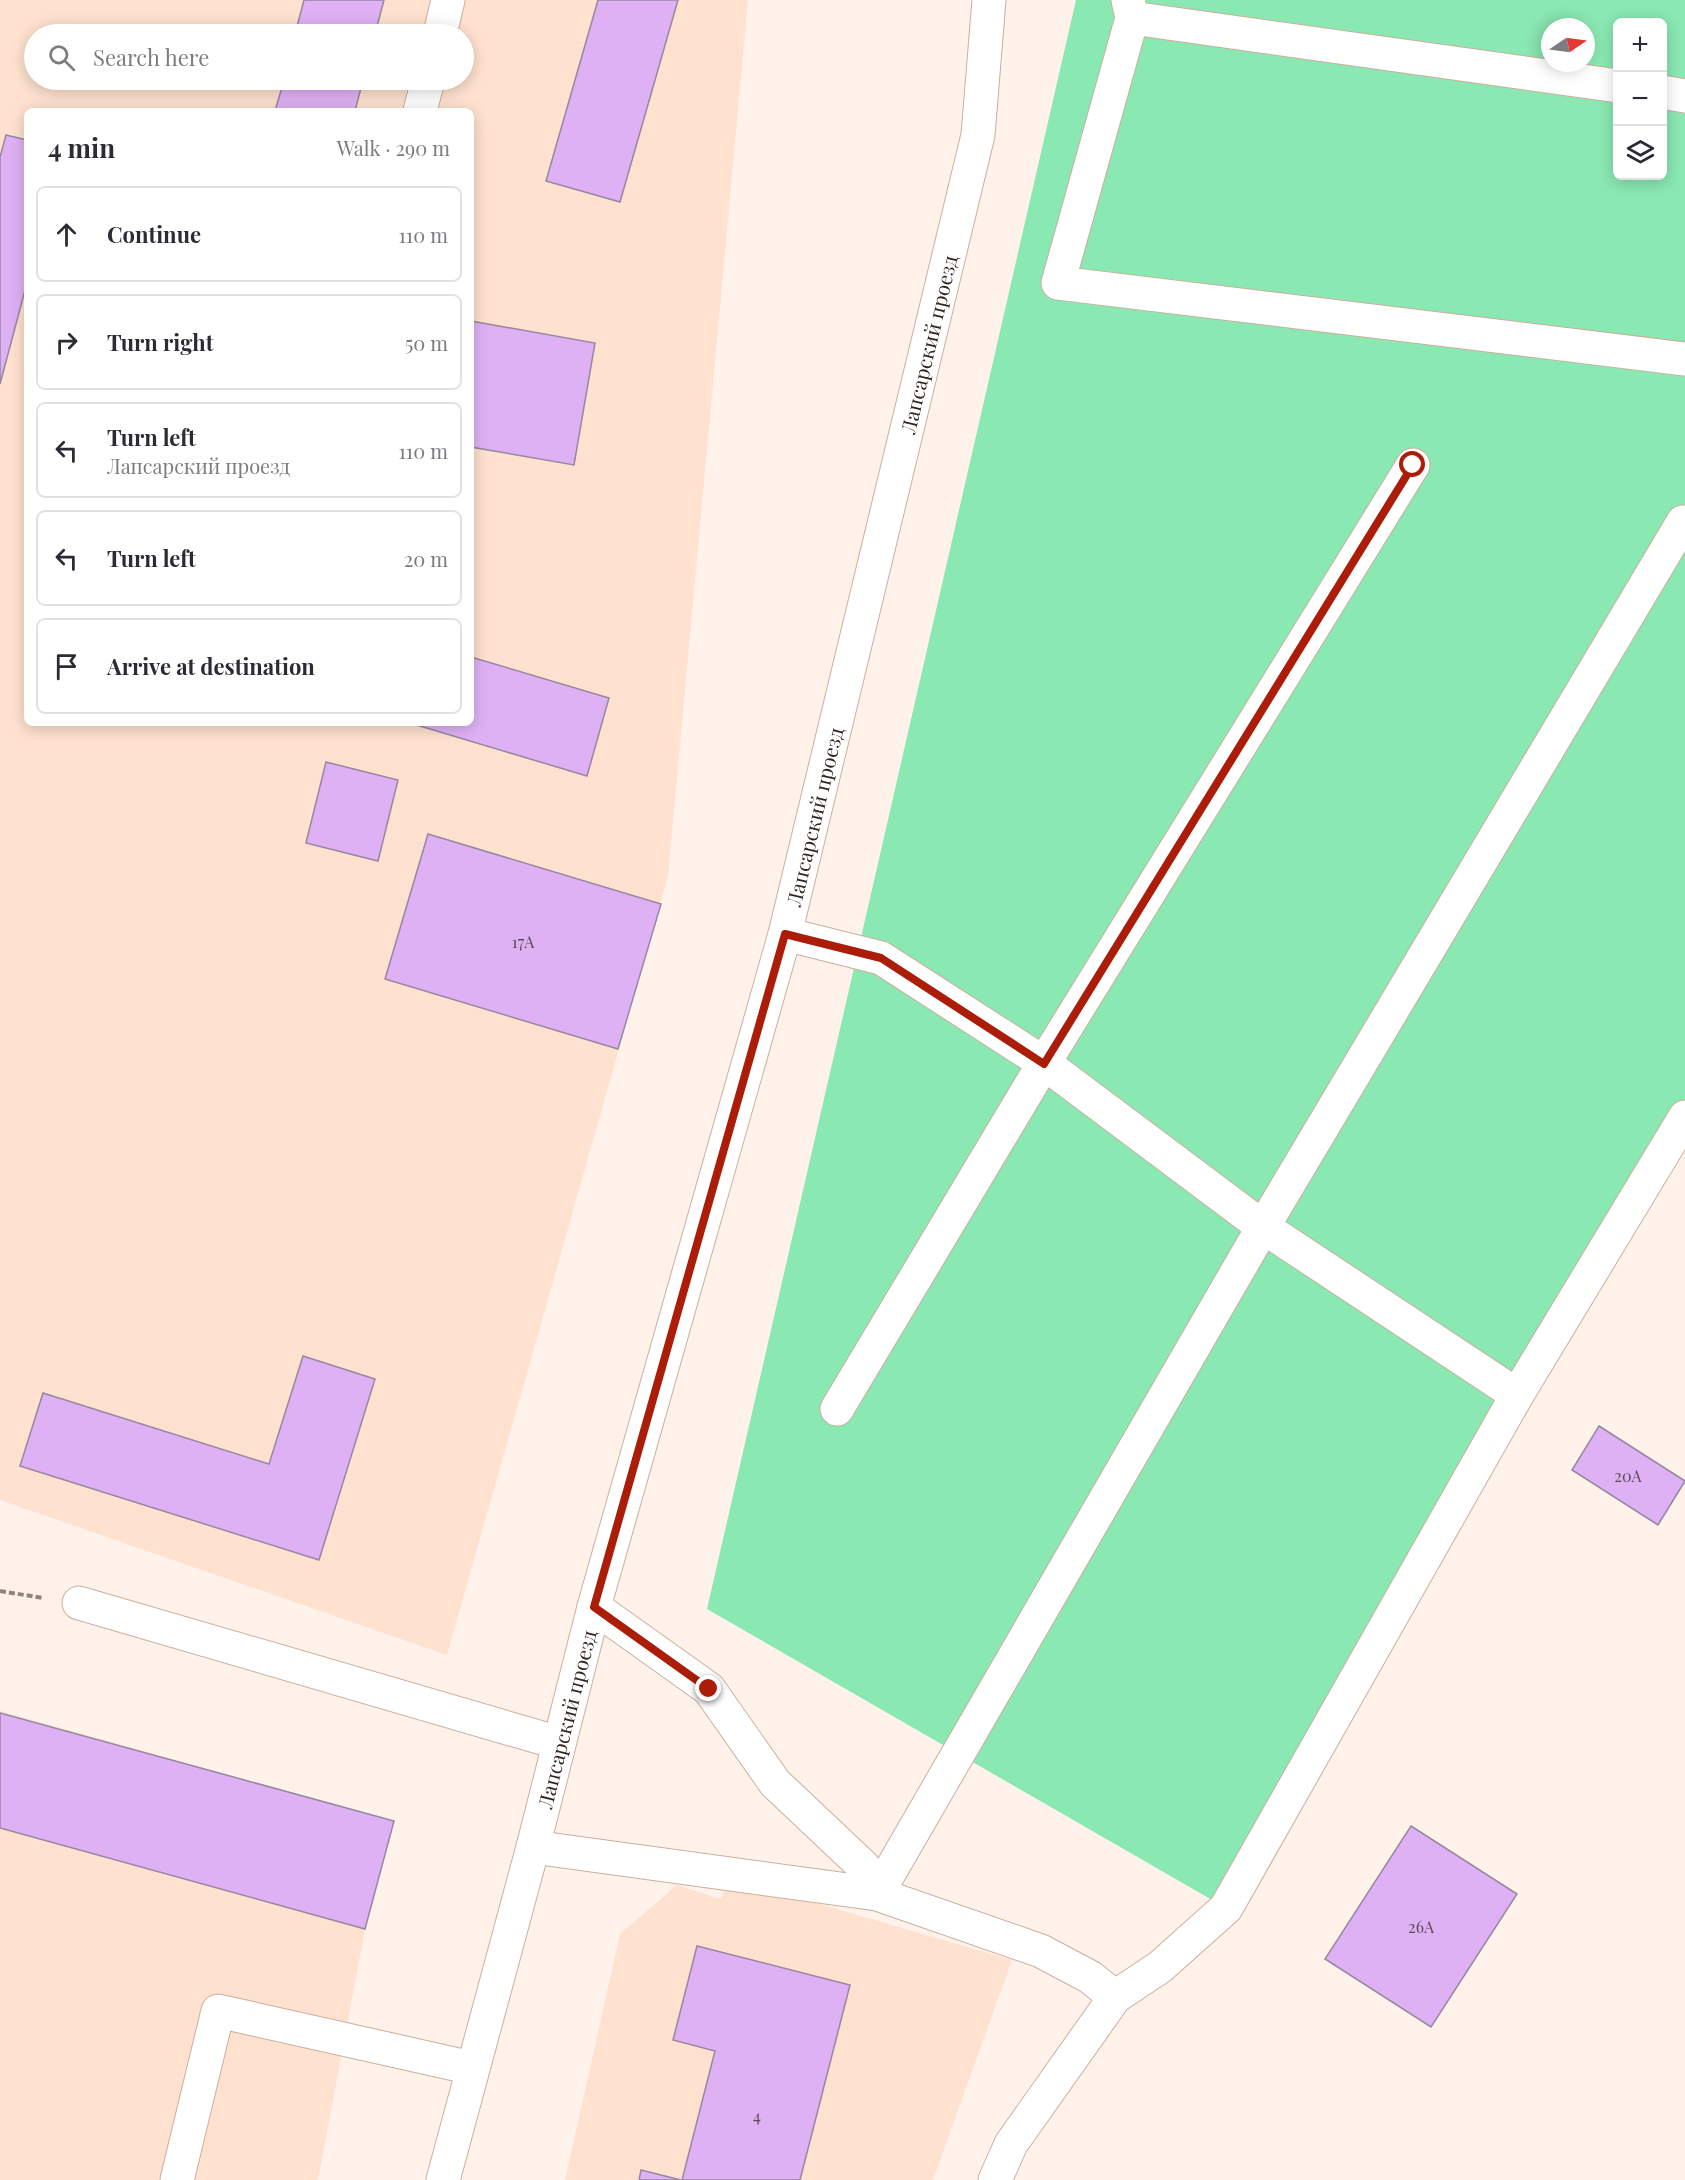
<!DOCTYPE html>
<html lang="en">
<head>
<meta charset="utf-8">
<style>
  :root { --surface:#fff; --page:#f7f7f7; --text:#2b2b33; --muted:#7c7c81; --line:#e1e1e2 }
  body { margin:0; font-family:"Playfair Display",serif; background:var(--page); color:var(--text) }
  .controls { position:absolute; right:18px; top:18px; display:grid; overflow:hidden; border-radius:9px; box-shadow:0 3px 15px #0003 }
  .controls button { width:54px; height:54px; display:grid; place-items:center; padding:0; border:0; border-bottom:2px solid var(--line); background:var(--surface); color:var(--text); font:30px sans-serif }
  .compass { position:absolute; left:1541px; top:18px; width:54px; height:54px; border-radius:50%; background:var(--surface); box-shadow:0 3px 15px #0003; rotate:77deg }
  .stop { position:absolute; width:18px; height:18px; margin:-14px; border:4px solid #ab1c09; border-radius:50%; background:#fff }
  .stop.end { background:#ab1c09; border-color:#fff; box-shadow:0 2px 6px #0008 }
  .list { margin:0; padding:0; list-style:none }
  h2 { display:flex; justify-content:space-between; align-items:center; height:78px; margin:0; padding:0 24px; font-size:26px }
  h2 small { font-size:20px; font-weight:400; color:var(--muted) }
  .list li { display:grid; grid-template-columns:39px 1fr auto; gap:18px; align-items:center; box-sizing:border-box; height:96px; margin:0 12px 12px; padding:0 12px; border:2px solid var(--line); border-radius:9px }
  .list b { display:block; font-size:22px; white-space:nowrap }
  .list p { margin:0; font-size:20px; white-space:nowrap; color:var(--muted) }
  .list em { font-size:20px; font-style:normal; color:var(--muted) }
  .icon { flex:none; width:33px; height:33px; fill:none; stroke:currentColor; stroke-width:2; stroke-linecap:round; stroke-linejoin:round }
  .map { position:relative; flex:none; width:1685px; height:2180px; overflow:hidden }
  .search { position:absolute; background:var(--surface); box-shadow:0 3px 15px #0003; left:24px; top:24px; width:450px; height:66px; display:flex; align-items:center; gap:15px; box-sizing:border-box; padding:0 21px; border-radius:33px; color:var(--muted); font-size:22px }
  .panel { position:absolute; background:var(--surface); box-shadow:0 3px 15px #0003; left:24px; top:108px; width:450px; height:618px; border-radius:9px }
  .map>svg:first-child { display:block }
  .built { fill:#fee1ce; fill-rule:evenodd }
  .green { fill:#8ae8b2; fill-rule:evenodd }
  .building { fill:#deb1f4; stroke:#9787a0; stroke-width:1.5 }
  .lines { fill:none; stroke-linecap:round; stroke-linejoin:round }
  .minor-casing { stroke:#cbaf9c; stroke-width:35 }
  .path { stroke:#8f847c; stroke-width:4; stroke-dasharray:6 3; stroke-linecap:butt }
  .minor { stroke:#fff; stroke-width:33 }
  .route { stroke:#ab1c09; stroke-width:8 }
  .labels { text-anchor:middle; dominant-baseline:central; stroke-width:4.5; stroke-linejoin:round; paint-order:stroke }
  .number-label { font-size:16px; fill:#5d4a55 }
  .street-label { font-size:20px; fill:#322720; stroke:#fef2ea }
</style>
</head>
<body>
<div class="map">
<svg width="1685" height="2180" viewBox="0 0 1685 2180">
  <rect width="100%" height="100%" fill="#fef2ea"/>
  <g class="built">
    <path d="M0 0H748L668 876 447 1655 0 1500ZM34 34H464V80H34ZM27 111H471V723H27Z"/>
    <polygon points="0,1711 394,1821 365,1929 318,2180 0,2180"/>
    <polygon points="729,1878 1012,1960 933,2180 565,2180 620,1934 677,1885 721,1899"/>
  </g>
  <path class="green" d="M1076 0H1685V1117L1226 1908 707 1609ZM1618 22H1662V176H1618ZM1550 27H1586V63H1550Z"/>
  <g class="building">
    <polygon points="304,0 384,0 375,34 295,34"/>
    <polygon points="598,0 678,0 620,202 546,181"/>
    <polygon points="284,80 363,80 355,111 275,111"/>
    <polygon points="6,135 27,140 27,283 0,384 0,157"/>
    <polygon points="471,321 595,343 574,465 471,447"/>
    <polygon points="471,657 609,698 587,776 410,723 471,723"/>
    <polygon points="326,762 398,780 378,861 306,843"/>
    <polygon points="428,834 661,904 618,1049 385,979"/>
    <polygon points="303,1356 375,1379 319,1560 20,1466 43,1393 269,1464"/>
    <polygon points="1599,1426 1685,1481 1658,1525 1572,1470"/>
    <polygon points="0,1713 394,1821 365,1929 0,1828"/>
    <polygon points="1411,1826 1517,1894 1431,2027 1325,1959"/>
    <polygon points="697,1946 850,1985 800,2180 682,2180 715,2051 673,2040"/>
    <polygon points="641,2170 681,2180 639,2180"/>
  </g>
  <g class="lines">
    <defs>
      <g id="minor">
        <polyline points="1128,0 1132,18 1618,86"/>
        <polyline points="1132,18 1058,283 1685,359"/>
        <polyline points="440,34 448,0"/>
        <polyline points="1662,92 1685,96"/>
        <polyline points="420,111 428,80"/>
        <polyline points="785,934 881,958 1044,1063 1263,1227 1517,1395"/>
        <polyline points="837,1409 1044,1063 1413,465"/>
        <polyline points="79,1603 559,1743"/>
        <polyline points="594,1607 709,1689 775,1783 864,1867 877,1894"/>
        <polyline points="533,1847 877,1894 1041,1951 1090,1977 1115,1997"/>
        <polyline points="877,1894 1263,1227 1683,522"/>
        <polyline points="177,2180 218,2011 472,2068"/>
        <path id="s1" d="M443 2180 533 1847 594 1607 785 934 978 135 989 0"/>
        <polyline points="995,2180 1011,2144 1115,1997 1160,1967 1226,1908 1517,1395 1685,1117"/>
      </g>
    </defs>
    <use href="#minor" class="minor-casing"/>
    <polyline class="path" points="0,1591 43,1598"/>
    <use href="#minor" class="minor"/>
  </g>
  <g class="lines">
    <polyline class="route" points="709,1689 594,1607 785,934 881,958 1044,1064 1413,465"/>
  </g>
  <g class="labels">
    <g class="number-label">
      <text x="523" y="941">17А</text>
      <text x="1628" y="1475">20А</text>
      <text x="1421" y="1926">26А</text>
      <text x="757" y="2115">4</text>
    </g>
    <g class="street-label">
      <text stroke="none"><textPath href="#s1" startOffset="1899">Лапсарский проезд</textPath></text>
      <text stroke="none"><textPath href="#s1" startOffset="1413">Лапсарский проезд</textPath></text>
      <text stroke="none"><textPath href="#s1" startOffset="477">Лапсарский проезд</textPath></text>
    </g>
  </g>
</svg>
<div class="controls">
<button>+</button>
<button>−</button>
<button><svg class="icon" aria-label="layers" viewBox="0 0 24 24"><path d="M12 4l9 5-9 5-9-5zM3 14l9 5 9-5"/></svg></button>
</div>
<svg class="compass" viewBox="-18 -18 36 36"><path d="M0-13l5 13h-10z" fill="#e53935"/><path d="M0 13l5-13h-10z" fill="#7c7c81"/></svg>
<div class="stop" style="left:1413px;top:465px"></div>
<div class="stop end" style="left:709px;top:1689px"></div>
<div class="search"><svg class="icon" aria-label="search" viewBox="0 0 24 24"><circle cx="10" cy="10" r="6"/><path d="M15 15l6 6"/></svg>Search here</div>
<section class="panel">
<h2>4 min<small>Walk · 290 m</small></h2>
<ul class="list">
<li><svg class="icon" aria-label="ahead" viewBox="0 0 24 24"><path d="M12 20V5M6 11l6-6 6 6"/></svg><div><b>Continue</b></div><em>110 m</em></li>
<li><svg class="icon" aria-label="right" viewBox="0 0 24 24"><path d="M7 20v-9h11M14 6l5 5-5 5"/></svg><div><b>Turn right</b></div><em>50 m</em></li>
<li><svg class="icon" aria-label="left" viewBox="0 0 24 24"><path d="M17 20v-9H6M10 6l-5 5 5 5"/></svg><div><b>Turn left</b><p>Лапсарский проезд</p></div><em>110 m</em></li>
<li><svg class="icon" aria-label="left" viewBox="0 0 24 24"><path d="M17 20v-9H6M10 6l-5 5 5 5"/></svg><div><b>Turn left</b></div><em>20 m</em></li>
<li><svg class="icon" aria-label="arrive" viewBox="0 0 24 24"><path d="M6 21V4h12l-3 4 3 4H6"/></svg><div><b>Arrive at destination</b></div></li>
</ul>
</section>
</div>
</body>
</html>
